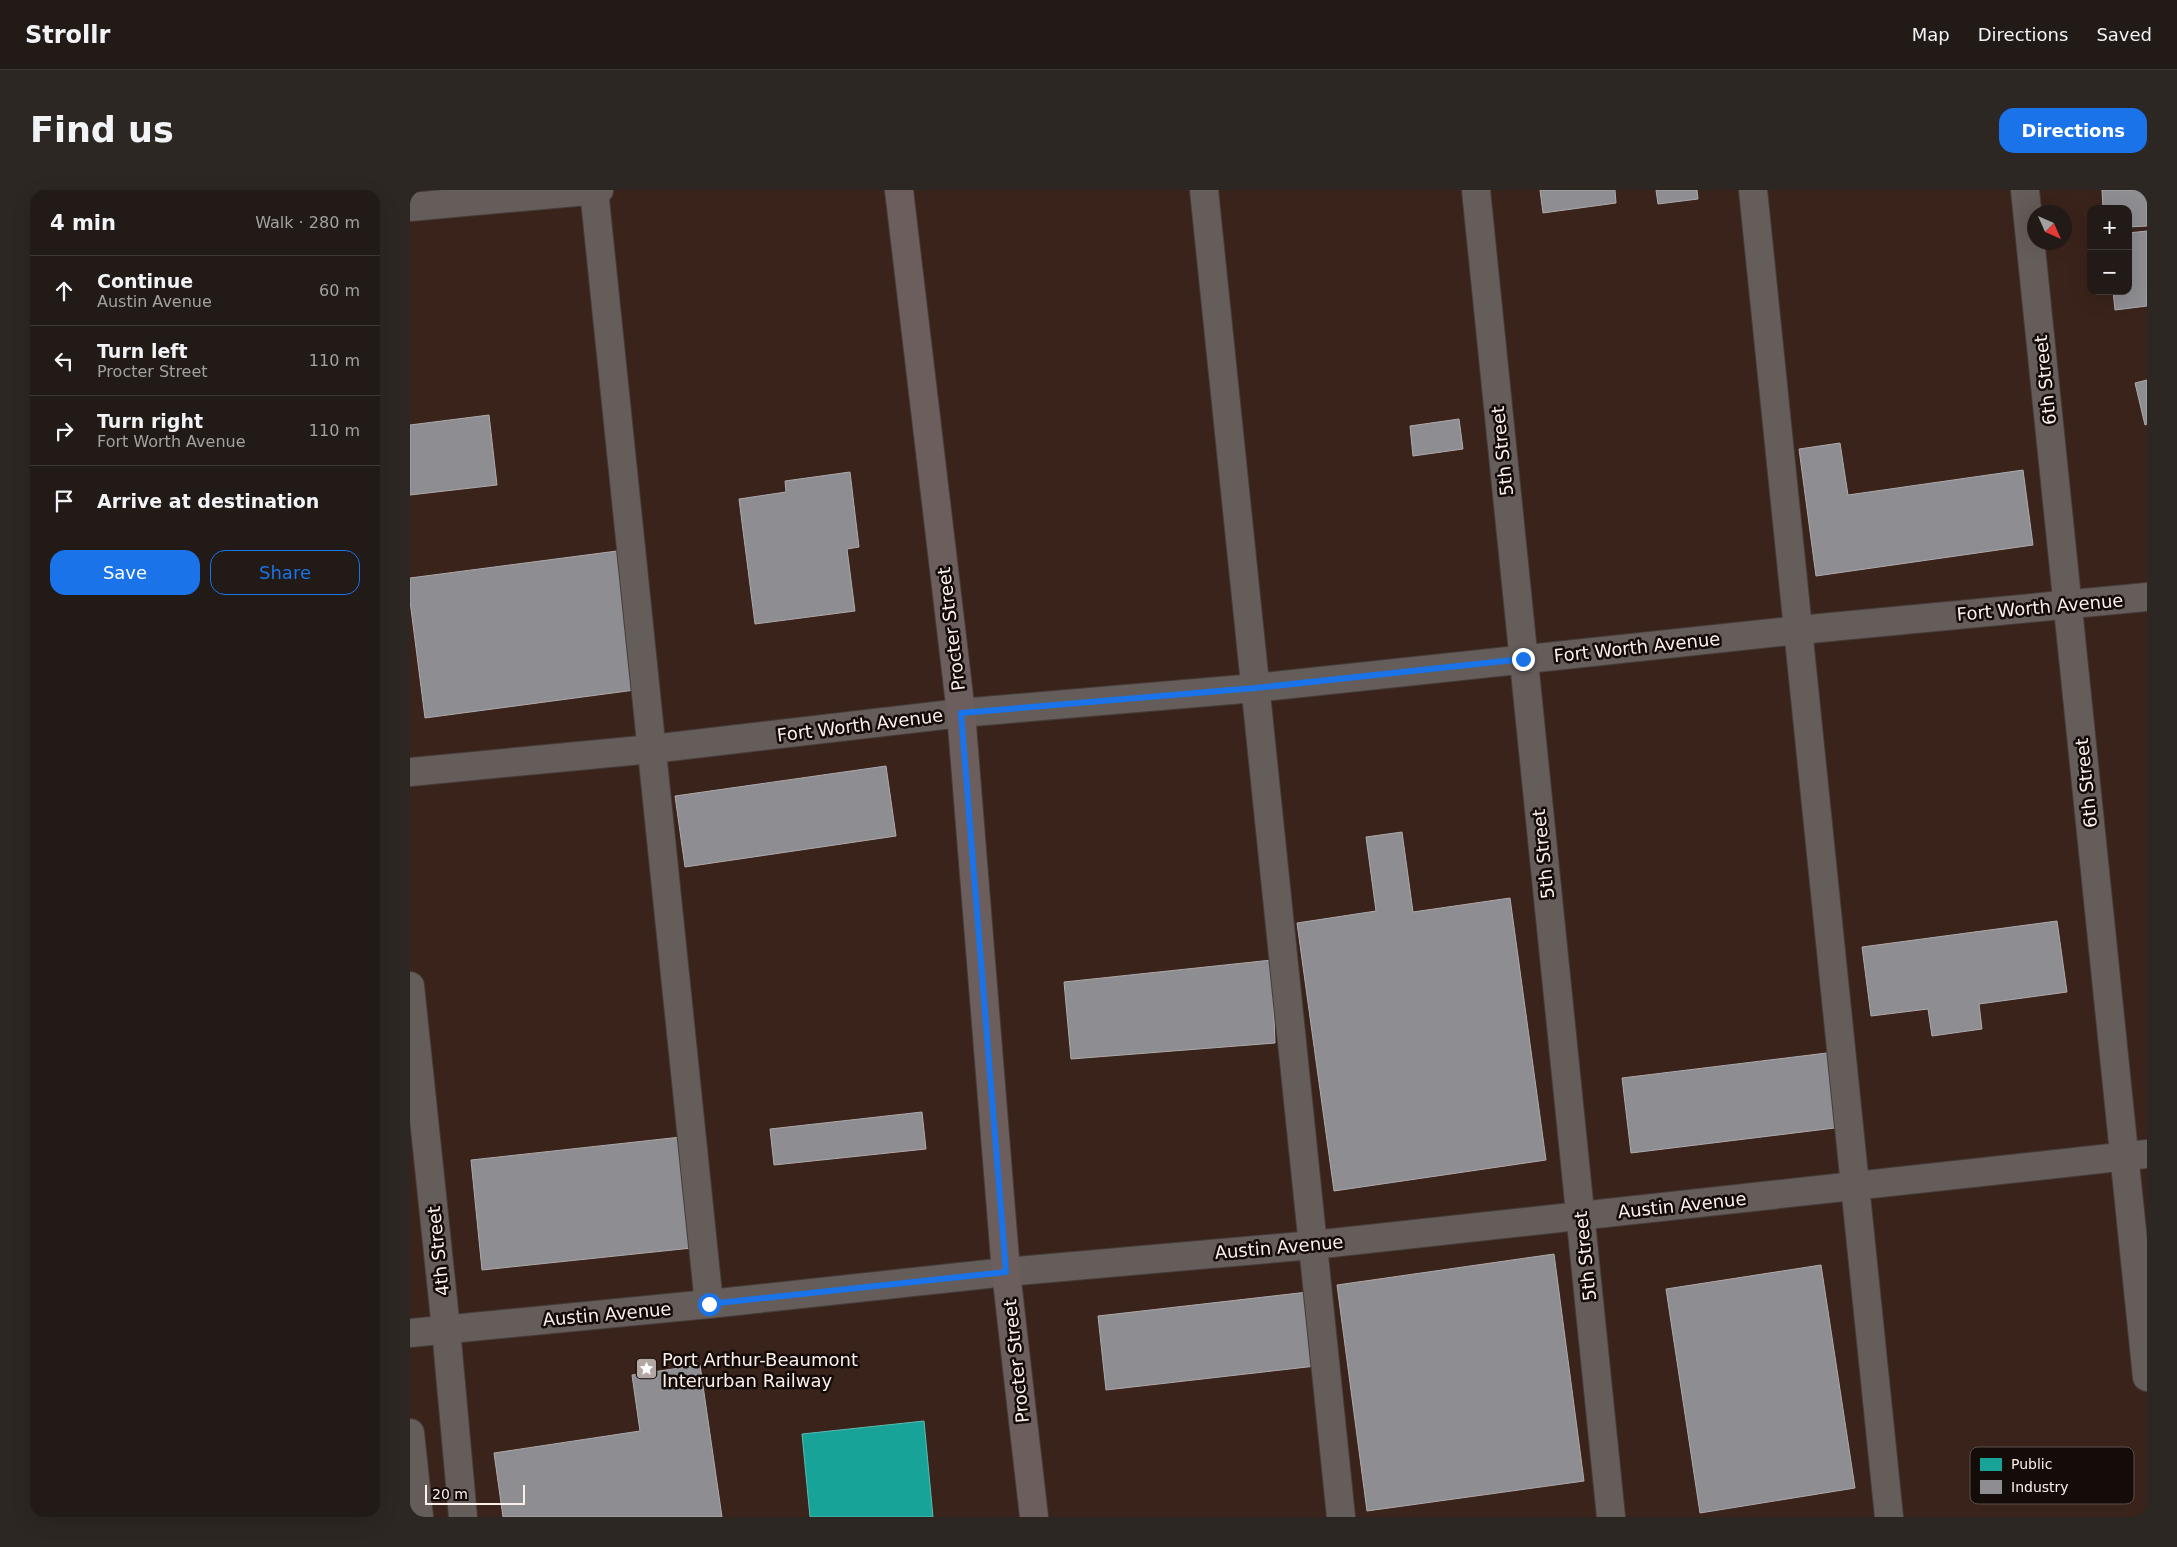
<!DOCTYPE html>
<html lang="en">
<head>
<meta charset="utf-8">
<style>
  :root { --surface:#211a16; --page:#2d2723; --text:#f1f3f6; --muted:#a2a1a1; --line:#3e3835; --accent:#1a73e8 }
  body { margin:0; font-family:"DejaVu Sans",sans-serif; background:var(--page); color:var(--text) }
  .controls { position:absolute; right:15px; top:15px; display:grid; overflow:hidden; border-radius:10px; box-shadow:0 5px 20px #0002 }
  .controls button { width:45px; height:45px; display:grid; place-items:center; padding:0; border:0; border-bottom:1px solid var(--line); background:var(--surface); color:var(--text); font:25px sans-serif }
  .compass { position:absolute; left:1617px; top:15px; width:45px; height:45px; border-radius:50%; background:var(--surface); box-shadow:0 5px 20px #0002; rotate:135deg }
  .scale { position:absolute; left:15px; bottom:12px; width:100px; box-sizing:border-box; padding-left:5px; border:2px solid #fcefea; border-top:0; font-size:14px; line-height:18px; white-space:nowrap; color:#fcefea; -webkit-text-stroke:4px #140c09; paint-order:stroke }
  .stop { position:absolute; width:15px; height:15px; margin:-11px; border:4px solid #1a73e8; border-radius:50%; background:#fff }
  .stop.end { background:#1a73e8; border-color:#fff; box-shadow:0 1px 5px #0008 }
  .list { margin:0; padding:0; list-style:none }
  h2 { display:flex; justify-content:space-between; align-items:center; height:65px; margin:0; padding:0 20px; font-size:21px }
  h2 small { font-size:16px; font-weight:400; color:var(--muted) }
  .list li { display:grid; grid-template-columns:32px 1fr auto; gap:15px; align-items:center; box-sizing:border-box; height:70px; padding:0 20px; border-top:1px solid var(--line) }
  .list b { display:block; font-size:19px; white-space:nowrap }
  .list p { margin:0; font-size:16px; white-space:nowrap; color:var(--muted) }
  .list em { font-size:16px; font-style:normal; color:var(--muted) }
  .actions { display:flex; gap:10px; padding:15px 20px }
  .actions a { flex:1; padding:11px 0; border:1px solid var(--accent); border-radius:15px; text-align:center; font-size:18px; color:var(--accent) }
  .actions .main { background:var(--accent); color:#fff }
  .icon { flex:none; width:28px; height:28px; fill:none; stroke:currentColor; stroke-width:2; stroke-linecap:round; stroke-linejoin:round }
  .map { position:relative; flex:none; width:1737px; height:1327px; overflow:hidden; border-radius:15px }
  header { display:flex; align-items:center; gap:30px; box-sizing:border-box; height:70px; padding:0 25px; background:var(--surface); border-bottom:1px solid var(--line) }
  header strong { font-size:24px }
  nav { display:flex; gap:28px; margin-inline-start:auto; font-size:18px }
  .intro { display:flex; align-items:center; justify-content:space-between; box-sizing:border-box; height:120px; padding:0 30px }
  h1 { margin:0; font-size:35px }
  .button { padding:12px 22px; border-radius:15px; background:var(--accent); color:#fff; font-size:18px; font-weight:700 }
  main { display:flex; gap:30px; padding:0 30px }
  aside { flex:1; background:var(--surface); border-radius:15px; box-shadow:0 5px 20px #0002 }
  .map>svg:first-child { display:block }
  .built { fill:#3a231b; fill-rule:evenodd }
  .public { fill:#17a398; stroke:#5cbab1 }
  .industry { fill:#8d8d92; stroke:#aeaaac }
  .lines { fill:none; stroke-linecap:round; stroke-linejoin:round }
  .minor-casing { stroke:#463d3b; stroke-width:30 }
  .major-casing { stroke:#463d3b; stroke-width:30 }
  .minor { stroke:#655d5a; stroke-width:28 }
  .major { stroke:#6b5e5c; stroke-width:28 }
  .route { stroke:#1a73e8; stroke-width:6 }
  .labels { text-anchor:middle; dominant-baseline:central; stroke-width:5; stroke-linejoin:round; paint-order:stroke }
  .street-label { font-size:18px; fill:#fcefea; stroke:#140c09 }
  .poi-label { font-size:18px; fill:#fcefea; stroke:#140c09; text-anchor:start }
  .key { fill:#140c09; stroke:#5a504c; stroke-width:1 }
  .key-label { font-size:14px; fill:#fcefea }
</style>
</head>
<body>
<header>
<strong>Strollr</strong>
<nav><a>Map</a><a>Directions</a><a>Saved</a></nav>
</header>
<div class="intro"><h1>Find us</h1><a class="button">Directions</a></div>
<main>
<aside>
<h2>4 min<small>Walk · 280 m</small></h2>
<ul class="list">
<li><svg class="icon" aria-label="ahead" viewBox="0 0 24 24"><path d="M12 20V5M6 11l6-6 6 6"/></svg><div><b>Continue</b><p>Austin Avenue</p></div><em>60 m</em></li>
<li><svg class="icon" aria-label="left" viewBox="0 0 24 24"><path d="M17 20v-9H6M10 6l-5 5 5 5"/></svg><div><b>Turn left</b><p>Procter Street</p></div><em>110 m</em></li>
<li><svg class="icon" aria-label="right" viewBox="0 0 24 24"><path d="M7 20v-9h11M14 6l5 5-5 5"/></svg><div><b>Turn right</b><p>Fort Worth Avenue</p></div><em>110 m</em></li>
<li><svg class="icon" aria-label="arrive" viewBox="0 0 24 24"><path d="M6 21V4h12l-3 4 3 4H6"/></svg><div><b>Arrive at destination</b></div></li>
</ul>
<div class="actions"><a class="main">Save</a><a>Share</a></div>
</aside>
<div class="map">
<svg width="1737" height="1327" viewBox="0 0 1737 1327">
  <rect width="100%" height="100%" fill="#2c221e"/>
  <path class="built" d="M0 0H1737V1327H0ZM1681 19H1718V101H1681ZM1624 22H1654V52H1624Z"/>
  <polygon class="public" points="514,1231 523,1327 400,1327 392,1244"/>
  <g class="industry">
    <polygon points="1130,0 1205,0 1206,13 1133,23"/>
    <polygon points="1246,0 1287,0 1288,9 1248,14"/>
    <polygon points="1692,0 1737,0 1737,36 1718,37 1718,19 1693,19"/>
    <polygon points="1737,41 1737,116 1705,120 1703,101 1718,101 1718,43"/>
    <polygon points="1737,190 1737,234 1735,235 1725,193"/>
    <polygon points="79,225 87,295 0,305 0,235"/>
    <polygon points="1049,229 1053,259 1003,266 1000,236"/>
    <polygon points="1430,253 1438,305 1613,280 1623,355 1406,386 1389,259"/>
    <polygon points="440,282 449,357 437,359 445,421 345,434 329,309 376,302 375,291"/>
    <polygon points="207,361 225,500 15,528 0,411 0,388"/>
    <polygon points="476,576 486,646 275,677 265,606"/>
    <polygon points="992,642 1003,722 1100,708 1136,970 924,1001 887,733 966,721 956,647"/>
    <polygon points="1647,731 1657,802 1569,814 1572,839 1522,846 1518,819 1461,826 1452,757"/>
    <polygon points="862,770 865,853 661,869 654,792"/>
    <polygon points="1425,862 1433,937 1221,963 1212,888"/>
    <polygon points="512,922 516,959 364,975 360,939"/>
    <polygon points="271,947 282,1058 72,1080 61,970"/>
    <polygon points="1144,1064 1174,1291 957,1321 927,1095"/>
    <polygon points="1411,1075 1445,1298 1290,1323 1256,1099"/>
    <polygon points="898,1102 906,1176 696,1200 688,1126"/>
    <polygon points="290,1175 312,1327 93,1327 84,1263 230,1241 222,1185"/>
  </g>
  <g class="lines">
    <defs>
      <g id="minor">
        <polyline points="184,0 299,1114"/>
        <polyline points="794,0 931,1327"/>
        <polyline points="1066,0 1201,1327"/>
        <polyline points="1343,0 1479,1327"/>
        <polyline points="1615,0 1737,1187"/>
        <polyline points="0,17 189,0"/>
        <polyline points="0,582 242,559 551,523 845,498 1389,440 1737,407"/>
        <polyline points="0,796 36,1139 53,1327"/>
        <polyline points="0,1143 299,1114 596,1082 903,1055 1737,964"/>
        <polyline points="0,1243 9,1327"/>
      </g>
      <polyline id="major" points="489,0 551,523 596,1082 624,1327"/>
    </defs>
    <use href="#minor" class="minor-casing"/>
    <use href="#major" class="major-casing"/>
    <use href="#minor" class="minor"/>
    <use href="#major" class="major"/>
  </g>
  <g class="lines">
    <polyline class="route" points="299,1114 596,1082 551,523 845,498 1113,469"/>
  </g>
  <defs>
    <symbol id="sight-square" viewBox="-11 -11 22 22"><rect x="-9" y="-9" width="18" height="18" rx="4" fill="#b3a7a3" stroke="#140c09"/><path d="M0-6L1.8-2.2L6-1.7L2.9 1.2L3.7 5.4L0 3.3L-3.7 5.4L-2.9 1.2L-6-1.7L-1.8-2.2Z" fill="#fff"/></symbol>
  </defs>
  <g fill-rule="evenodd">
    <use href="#sight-square" x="224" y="1166" width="25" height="25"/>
  </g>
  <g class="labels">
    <g class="street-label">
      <text transform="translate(1635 190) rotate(-96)">6th Street</text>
      <text transform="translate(1092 261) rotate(-96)">5th Street</text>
      <text transform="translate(1630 417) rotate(-5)">Fort Worth Avenue</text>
      <text transform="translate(541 439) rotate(-97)">Procter Street</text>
      <text transform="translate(1227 457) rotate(-6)">Fort Worth Avenue</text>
      <text transform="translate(450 535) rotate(-7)">Fort Worth Avenue</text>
      <text transform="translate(1676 593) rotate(-96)">6th Street</text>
      <text transform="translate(1133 664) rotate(-96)">5th Street</text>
      <text transform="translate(1272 1015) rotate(-6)">Austin Avenue</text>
      <text transform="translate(869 1057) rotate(-5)">Austin Avenue</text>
      <text transform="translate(28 1061) rotate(-96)">4th Street</text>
      <text transform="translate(1175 1066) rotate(-96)">5th Street</text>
      <text transform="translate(197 1124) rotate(-5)">Austin Avenue</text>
      <text transform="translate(606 1171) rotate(-96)">Procter Street</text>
    </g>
    <g class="poi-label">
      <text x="252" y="1169">Port Arthur-Beaumont<tspan x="252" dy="21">Interurban Railway</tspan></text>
    </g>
  </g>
  <rect x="1560" y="1257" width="164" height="57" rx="8" class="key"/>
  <rect x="1570" y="1268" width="22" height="13" fill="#17a398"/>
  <rect x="1570" y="1290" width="22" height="14" fill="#8d8d92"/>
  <g class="key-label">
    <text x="1601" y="1279">Public</text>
    <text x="1601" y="1302">Industry</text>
  </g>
</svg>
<div class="controls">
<button>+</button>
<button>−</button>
</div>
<svg class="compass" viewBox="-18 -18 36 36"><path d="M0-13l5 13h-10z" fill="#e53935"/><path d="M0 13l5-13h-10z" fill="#a2a1a1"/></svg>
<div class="scale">20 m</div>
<div class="stop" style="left:299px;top:1114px"></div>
<div class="stop end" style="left:1113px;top:469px"></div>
</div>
</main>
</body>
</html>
